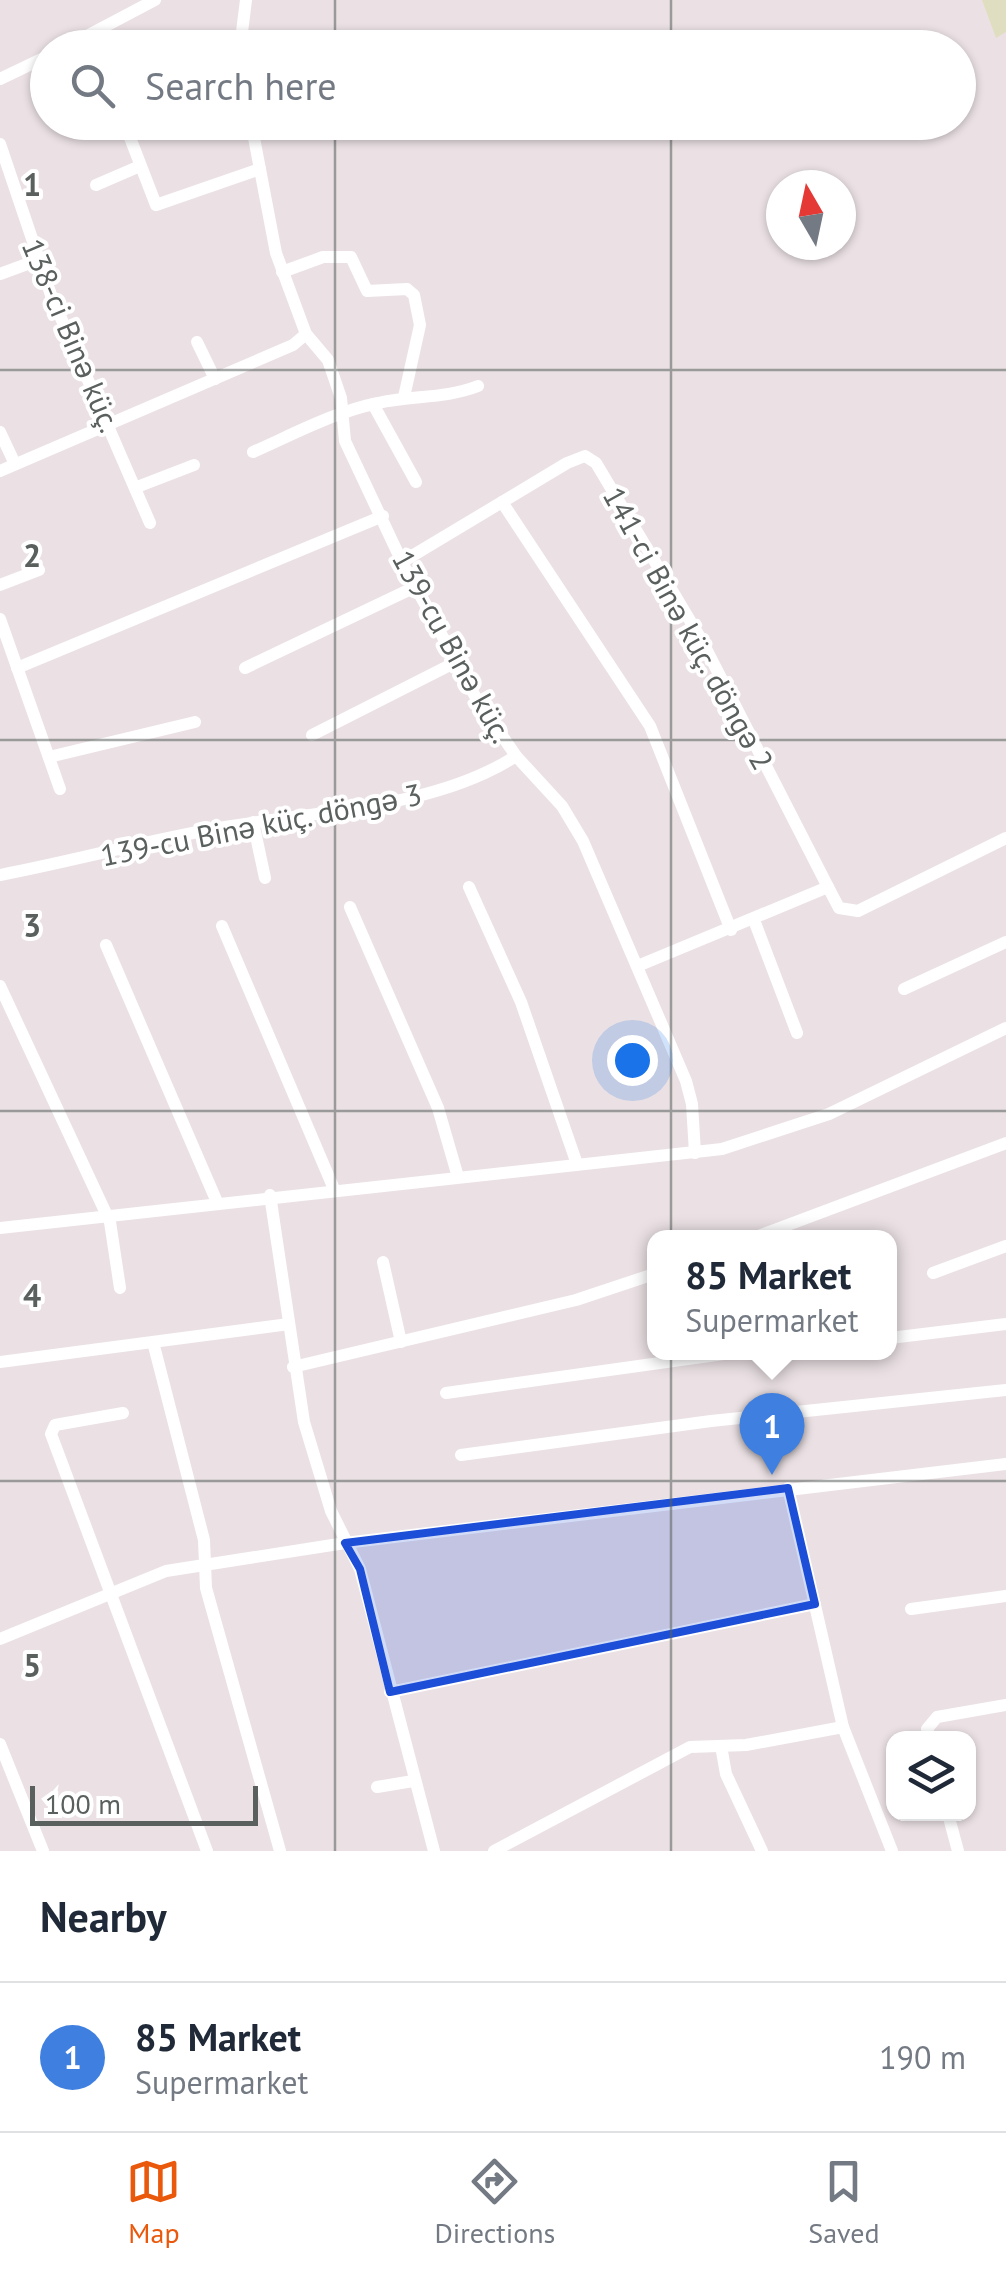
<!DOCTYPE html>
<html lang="en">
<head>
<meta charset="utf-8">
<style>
  :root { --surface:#fff; --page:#f2f2f3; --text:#1f2937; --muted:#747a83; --line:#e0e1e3; --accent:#ea580c }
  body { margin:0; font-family:"PT Sans",sans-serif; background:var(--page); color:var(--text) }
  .controls { position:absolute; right:30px; bottom:30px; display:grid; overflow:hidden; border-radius:20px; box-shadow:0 2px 8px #0004 }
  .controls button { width:90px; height:90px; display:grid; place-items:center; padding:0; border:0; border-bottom:2px solid var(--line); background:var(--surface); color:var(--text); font:50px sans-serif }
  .compass { position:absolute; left:766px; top:170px; width:90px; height:90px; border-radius:50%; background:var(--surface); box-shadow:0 2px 8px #0004; rotate:351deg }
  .scale { position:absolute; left:30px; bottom:25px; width:228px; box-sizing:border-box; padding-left:10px; border:5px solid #5a605d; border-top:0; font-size:28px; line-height:35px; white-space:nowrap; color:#5a605d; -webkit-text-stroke:8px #fff; paint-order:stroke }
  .you { position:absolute; left:632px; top:1060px; width:35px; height:35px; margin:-25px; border:8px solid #fff; border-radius:50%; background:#1a73e8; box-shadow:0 0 0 15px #1a73e833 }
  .badge { display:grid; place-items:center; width:65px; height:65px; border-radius:50%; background:var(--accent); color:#fff; font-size:32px; font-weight:700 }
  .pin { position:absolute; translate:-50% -82px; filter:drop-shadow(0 2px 5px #0008) }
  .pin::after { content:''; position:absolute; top:52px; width:35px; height:30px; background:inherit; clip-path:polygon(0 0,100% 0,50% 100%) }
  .popup { position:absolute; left:647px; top:1230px; width:250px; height:130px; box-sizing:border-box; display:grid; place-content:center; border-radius:20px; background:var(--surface); filter:drop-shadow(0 2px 8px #0005); font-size:32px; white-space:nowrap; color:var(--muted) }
  .popup b { font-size:38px; color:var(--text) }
  .popup::after { content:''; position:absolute; left:50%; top:100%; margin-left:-20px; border:20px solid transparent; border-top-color:var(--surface) }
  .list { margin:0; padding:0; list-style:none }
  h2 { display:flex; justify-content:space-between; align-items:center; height:130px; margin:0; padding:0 40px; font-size:42px }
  h2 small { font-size:32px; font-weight:400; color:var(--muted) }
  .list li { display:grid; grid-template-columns:65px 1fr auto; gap:30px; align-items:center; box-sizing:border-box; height:150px; padding:0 40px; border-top:2px solid var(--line) }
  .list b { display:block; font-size:38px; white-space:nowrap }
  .list p { margin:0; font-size:32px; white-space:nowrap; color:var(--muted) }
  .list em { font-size:32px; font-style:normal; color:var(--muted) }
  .icon { flex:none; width:55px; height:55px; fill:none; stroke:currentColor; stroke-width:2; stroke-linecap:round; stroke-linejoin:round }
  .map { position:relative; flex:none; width:1006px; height:1851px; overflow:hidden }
  .search { position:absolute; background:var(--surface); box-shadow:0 2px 8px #0004; left:30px; right:30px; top:30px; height:110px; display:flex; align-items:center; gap:25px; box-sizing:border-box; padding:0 35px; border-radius:55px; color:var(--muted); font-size:38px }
  .sheet { height:280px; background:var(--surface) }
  nav { display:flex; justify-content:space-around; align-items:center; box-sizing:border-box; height:140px; border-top:2px solid var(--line); background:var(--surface); font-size:28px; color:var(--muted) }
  nav a { display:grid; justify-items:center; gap:5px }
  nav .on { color:var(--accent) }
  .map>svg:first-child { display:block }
  .green { fill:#e0dec0 }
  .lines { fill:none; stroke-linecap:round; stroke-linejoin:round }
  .street { stroke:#fff; stroke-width:12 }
  .marked { fill:#1d4ed8; fill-opacity:0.2; stroke:#1d4ed8; stroke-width:8; stroke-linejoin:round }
  .grid { fill:none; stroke:#5a605d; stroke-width:2.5; stroke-opacity:0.55 }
  .labels { text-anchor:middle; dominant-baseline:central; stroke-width:8; stroke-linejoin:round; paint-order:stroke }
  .street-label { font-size:30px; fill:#5a605d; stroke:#fff }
  .grid-label { font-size:32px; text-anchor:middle; font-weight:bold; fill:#5a605d; stroke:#fff; stroke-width:8; stroke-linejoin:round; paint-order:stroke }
</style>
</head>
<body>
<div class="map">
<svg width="1006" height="1851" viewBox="0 0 1006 1851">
  <rect width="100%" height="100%" fill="#ebe1e4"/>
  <polygon class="green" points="982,0 1006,0 1006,32 996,38"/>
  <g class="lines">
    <g class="street">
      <polyline points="64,48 155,0"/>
      <polyline points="240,48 246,0"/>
      <polyline points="0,79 48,56"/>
      <polyline points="124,122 156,205 260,169"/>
      <polyline points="251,122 276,253 306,334 328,360 341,398 345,441 402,562 476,698 516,756 562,806 583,841 686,1081 692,1104 695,1153"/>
      <polyline points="0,144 51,295 150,523"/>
      <polyline points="96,185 140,166"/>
      <polyline points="282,272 323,257 351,257 367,291 407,289 414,295 420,325 404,397"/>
      <polyline points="0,274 38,260"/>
      <polyline points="197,342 215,379"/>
      <polyline points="373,404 416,482"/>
      <polyline points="0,432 15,464"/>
      <path d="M253 452C294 434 334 412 378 403 412 395 445 399 478 386"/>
      <polyline points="0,471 293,345 306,334"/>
      <polyline points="137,487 194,465"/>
      <polyline points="502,502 650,726 731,930"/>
      <polyline points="402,562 567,463 585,456 596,463 701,639 828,887"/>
      <polyline points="0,585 39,570"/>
      <polyline points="0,619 60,789"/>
      <polyline points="17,668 383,516"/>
      <polyline points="245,668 415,587"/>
      <polyline points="312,735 456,662"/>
      <polyline points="49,757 195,722"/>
      <polyline points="253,822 265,878"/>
      <path d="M0 875C73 861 145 841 219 828 314 811 434 809 516 756"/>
      <polyline points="469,887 521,1002 577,1164"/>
      <polyline points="350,907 438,1108 458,1177"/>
      <polyline points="754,920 797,1033"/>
      <polyline points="222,926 334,1189"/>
      <polyline points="106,945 217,1202"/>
      <polyline points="640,965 828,887 839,908 858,911 1006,838"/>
      <polyline points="0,986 110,1222 120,1288"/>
      <polyline points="904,989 1006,942"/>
      <polyline points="270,1195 304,1422 331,1511 360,1569 434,1851"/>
      <polyline points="0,1228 722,1149 829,1114 1006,1028"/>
      <polyline points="753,1238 1006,1143"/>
      <polyline points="383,1262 401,1342"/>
      <polyline points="933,1273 1006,1246"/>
      <polyline points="890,1338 1006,1324"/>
      <polyline points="153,1342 204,1540 206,1588 280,1851"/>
      <polyline points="0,1362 289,1324"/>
      <polyline points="293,1367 576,1300 654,1274"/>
      <polyline points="446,1393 738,1352"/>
      <polyline points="123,1413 55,1425 51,1434 207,1851"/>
      <polyline points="461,1455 711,1421 1006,1390"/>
      <polyline points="788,1488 843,1727 892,1851"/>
      <polyline points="911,1609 1006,1596"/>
      <polyline points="0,1639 166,1571 345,1543 1006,1464"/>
      <polyline points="390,1692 815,1604"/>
      <polyline points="930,1738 927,1729 937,1717 1006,1705"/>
      <polyline points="0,1744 43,1851"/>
      <polyline points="721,1746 726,1774 762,1851"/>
      <polyline points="377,1787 413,1781"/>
      <polyline points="948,1814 958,1851"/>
      <polyline points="494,1851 690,1747 746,1745 843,1727"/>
    </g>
  </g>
  <path class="marked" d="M788 1488 815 1604 390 1692 360 1569 345 1543Z"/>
  <path class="grid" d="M335 0V48M671 0V48M335 122V1851M671 122V1851M0 370H1006M0 740H1006M0 1111H1006M0 1481H1006"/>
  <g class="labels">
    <g class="street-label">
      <text transform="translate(72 335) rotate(67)">138-ci Binə küç.</text>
      <text transform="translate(689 628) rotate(61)">141-ci Binə küç. döngə 2</text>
      <text transform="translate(453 646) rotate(61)">139-cu Binə küç.</text>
      <text transform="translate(261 824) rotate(-11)">139-cu Binə küç. döngə 3</text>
    </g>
  </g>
  <g class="grid-label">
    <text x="32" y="196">1</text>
    <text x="32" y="567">2</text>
    <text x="32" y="937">3</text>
    <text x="32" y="1307">4</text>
    <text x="32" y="1677">5</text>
  </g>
</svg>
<div class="controls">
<button><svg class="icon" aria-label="layers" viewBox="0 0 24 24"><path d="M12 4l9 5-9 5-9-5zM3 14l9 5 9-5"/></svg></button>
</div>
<svg class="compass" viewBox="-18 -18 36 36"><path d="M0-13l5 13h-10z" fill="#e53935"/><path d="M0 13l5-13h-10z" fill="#747a83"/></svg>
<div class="scale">100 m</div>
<div class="you"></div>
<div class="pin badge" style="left:772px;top:1475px;background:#3f7fe0">1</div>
<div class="popup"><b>85 Market</b>Supermarket</div>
<div class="search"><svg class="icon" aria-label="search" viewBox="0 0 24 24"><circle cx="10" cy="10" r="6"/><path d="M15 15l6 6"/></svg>Search here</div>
</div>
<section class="sheet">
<h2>Nearby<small></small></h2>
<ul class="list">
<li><span class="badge" style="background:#3f7fe0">1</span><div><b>85 Market</b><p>Supermarket</p></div><em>190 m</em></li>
</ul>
</section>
<nav>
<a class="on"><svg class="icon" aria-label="map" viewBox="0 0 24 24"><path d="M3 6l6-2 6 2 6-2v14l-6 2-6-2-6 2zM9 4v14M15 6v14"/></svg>Map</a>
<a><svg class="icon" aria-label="directions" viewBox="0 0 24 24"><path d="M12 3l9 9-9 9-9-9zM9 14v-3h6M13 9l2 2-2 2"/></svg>Directions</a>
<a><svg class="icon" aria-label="saved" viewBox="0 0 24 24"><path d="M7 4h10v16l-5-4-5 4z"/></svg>Saved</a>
</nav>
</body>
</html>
